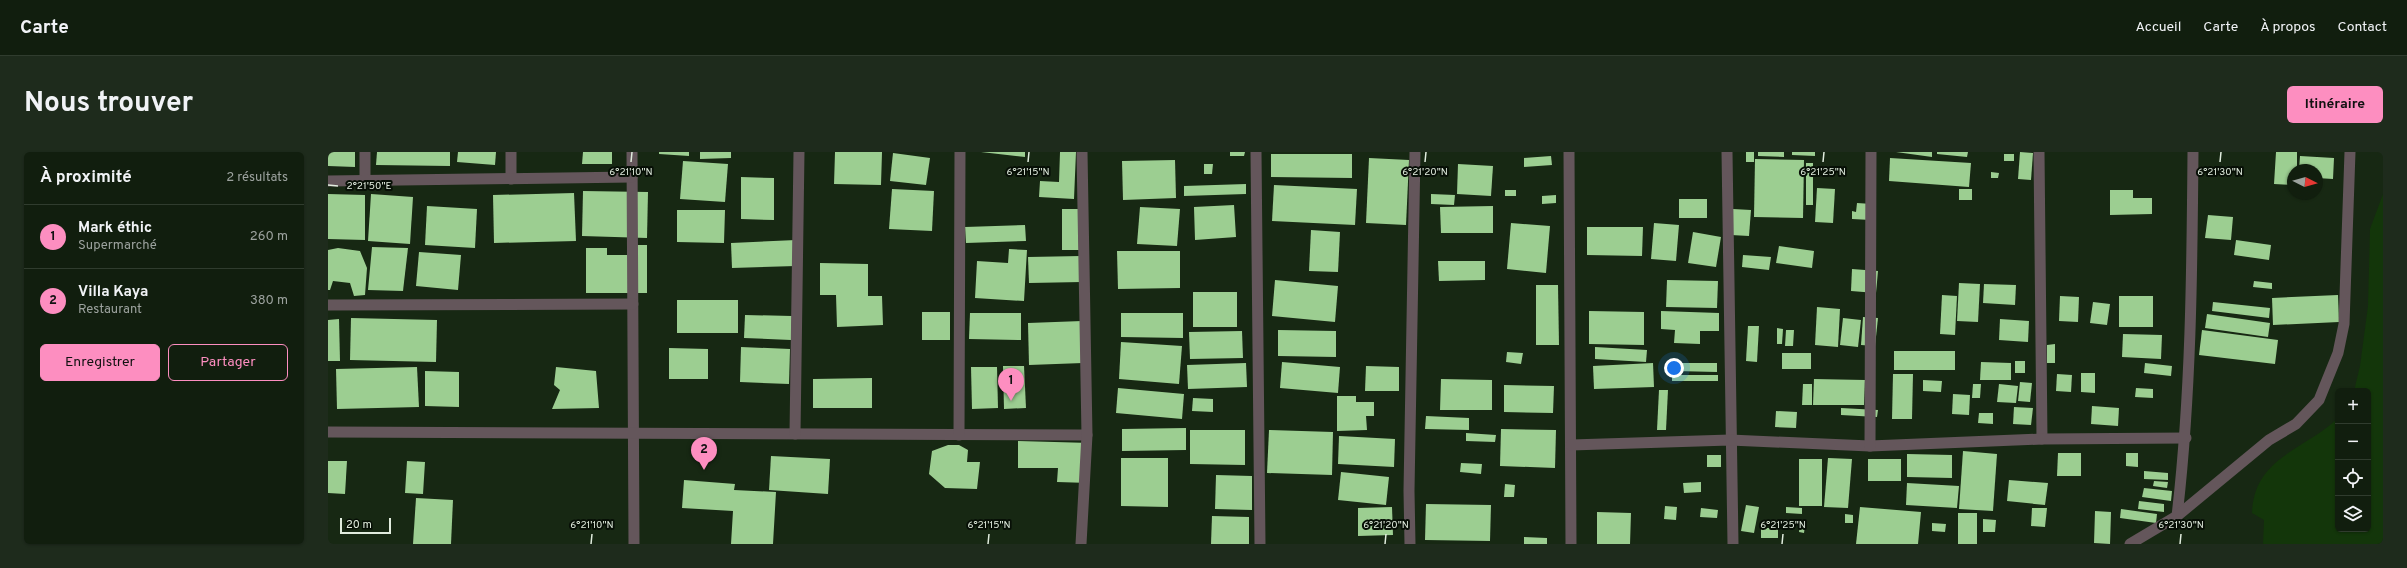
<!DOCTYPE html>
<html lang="fr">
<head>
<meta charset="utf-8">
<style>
  :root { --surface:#111e0e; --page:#1e2b1c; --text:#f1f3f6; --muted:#9ca29e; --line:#303c2e; --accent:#fd8ec0 }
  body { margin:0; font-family:Overpass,sans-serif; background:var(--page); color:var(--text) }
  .controls { position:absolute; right:12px; bottom:12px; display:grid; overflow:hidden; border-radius:6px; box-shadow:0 1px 3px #0004 }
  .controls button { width:36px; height:36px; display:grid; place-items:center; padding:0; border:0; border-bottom:1px solid var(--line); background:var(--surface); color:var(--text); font:20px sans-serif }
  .compass { position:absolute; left:1959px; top:12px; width:36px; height:36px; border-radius:50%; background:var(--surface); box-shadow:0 1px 3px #0004; rotate:96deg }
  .scale { position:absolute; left:12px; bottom:10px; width:51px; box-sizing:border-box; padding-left:4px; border:2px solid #e1ecde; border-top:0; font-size:11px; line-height:14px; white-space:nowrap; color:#e1ecde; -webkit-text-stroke:3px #070f06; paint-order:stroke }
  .you { position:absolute; left:1346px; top:216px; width:14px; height:14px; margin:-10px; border:3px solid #fff; border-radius:50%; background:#1a73e8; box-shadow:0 0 0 6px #1a73e833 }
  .badge { display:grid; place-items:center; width:26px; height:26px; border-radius:50%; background:var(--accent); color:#111; font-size:13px; font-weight:700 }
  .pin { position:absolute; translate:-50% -33px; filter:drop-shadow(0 1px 2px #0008) }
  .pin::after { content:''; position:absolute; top:21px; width:14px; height:12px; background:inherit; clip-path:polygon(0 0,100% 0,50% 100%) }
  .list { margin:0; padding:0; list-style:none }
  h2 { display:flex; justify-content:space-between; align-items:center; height:52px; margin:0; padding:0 16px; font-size:17px }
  h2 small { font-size:13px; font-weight:400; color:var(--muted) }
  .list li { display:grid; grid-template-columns:26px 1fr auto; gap:12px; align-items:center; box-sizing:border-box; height:64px; padding:0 16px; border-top:1px solid var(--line) }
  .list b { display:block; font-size:15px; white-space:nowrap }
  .list p { margin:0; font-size:13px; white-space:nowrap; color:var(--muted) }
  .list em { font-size:13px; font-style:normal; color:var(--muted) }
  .actions { display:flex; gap:8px; padding:12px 16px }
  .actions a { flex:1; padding:9px 0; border:1px solid var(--accent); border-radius:6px; text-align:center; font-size:14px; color:var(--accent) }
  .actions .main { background:var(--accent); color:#111 }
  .icon { flex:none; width:22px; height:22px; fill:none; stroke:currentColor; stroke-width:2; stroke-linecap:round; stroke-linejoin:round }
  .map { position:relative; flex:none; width:2055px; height:392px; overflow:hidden; border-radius:6px }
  header { display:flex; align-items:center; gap:24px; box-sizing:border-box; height:56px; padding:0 20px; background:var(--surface); border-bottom:1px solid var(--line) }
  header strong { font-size:19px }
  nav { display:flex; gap:22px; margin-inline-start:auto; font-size:14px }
  .intro { display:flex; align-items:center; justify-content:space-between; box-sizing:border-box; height:96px; padding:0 24px }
  h1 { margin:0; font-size:28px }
  .button { padding:10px 18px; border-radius:6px; background:var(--accent); color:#111; font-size:14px; font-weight:700 }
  main { display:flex; gap:24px; padding:0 24px }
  aside { flex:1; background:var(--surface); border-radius:6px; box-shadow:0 1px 3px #0004 }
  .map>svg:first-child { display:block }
  .green { fill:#13360a }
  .building { fill:#9cce91 }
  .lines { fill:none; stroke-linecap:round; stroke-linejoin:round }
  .minor { stroke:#64565b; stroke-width:11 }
  .tertiary { stroke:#64565b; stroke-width:11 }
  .ticks { fill:none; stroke:#e1ecde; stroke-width:1.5 }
  .ticks-label { font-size:10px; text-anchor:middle; fill:#e1ecde; stroke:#070f06; stroke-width:4; stroke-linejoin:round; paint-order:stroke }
</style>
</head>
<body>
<header>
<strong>Carte</strong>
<nav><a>Accueil</a><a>Carte</a><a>À propos</a><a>Contact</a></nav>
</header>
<div class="intro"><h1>Nous trouver</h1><a class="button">Itinéraire</a></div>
<main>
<aside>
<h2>À proximité<small>2 résultats</small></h2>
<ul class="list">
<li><span class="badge">1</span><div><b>Mark éthic</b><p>Supermarché</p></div><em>260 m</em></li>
<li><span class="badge">2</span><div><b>Villa Kaya</b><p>Restaurant</p></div><em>380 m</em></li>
</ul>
<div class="actions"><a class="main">Enregistrer</a><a>Partager</a></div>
</aside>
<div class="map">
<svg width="2055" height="392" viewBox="0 0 2055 392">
  <rect width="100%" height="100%" fill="#172813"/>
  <path class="green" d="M2055 42V392H1935L1936 368 1924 361C1926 305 1977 298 2010 266V377H2040V239H2026L2032 214 2040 154 2042 77Z"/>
  <g class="building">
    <polygon points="0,0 27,0 27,15 0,14"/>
    <polygon points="49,0 122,0 122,14 48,13"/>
    <polygon points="130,0 168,0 167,13 129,10"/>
    <polygon points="255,0 284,0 284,12 254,12"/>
    <polygon points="331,0 361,0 361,4 331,2"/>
    <polygon points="372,0 403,0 403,6 372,7"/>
    <polygon points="507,0 554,0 553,33 506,32"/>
    <polygon points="653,0 697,0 697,5"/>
    <polygon points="732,0 748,0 746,47 711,45 712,29 731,30"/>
    <polygon points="902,0 917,0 916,4 902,4"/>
    <rect x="1418" y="0" width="8" height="10"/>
    <polygon points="1430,0 1456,0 1456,5 1430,4"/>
    <polygon points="1464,0 1487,0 1487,4 1464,3"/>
    <polygon points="1568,0 1604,0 1604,5"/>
    <polygon points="1609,0 1640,0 1639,5 1609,2"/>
    <polygon points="1692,0 1705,1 1703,28 1690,27"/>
    <polygon points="1948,0 1969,0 1969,18 1965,18 1965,33 1946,32"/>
    <polygon points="565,1 602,6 598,33 562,29"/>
    <polygon points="943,2 1024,2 1024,26 943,25"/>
    <rect x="1676" y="2" width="10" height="7"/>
    <polygon points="1223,4 1224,13 1196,15 1196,6"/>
    <polygon points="1972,4 2006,6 2005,27 1989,26 1989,18 1971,18"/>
    <polygon points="1041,6 1081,8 1078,73 1038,71"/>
    <polygon points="1562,6 1643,11 1641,35 1561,29"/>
    <polygon points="1427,7 1476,8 1475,66 1426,65"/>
    <polygon points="847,8 848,46 795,48 794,9"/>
    <polygon points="355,9 400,12 397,50 352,47"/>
    <rect x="1478" y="11" width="7" height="42"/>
    <polygon points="876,12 885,12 884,22 876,22"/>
    <polygon points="1130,12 1165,14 1163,44 1129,42"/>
    <polygon points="1663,20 1671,21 1670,26 1663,26"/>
    <polygon points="413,25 446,26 446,68 413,67"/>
    <polygon points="918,32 918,42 856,44 856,34"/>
    <polygon points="946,33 1029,37 1027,73 944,69"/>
    <polygon points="1489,36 1507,37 1505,71 1487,70"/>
    <polygon points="564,37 606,39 604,79 561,77"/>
    <rect x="1631" y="37" width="13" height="11"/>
    <rect x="1177" y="38" width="11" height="6"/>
    <polygon points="1782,38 1805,38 1805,46 1824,46 1824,62 1782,63"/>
    <polygon points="255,39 320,40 319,86 254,84"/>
    <polygon points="246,41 248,89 166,91 165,43"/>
    <polygon points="0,42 37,43 37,88 0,87"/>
    <polygon points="43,42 85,45 82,92 40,89"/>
    <polygon points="1103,42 1127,43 1126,53 1103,52"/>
    <polygon points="1228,43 1228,51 1214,52 1214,44"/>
    <rect x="1351" y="47" width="28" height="19"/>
    <polygon points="1529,51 1544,52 1543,68 1524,67 1524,59 1528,60"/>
    <polygon points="906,53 908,85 867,88 866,55"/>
    <polygon points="99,54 149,57 147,96 97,93"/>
    <polygon points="1165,54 1165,81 1113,81 1112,55"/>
    <polygon points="812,55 852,57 849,94 809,92"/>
    <polygon points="734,57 750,57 751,98 734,98"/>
    <polygon points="1405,57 1423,58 1421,84 1403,83"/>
    <polygon points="349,58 397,58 396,91 349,90"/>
    <polygon points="1880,63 1905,65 1903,88 1877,86"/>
    <polygon points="1183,71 1222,74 1218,121 1179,117"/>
    <polygon points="1326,71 1351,73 1348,109 1323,107"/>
    <polygon points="697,73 698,89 638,91 637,75"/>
    <polygon points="1259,75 1315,75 1314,104 1259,103"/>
    <polygon points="983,78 1012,80 1010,120 981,119"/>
    <polygon points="1365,80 1393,85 1388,115 1360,111"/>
    <polygon points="468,88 468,114 404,116 403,91"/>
    <polygon points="1908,88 1943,93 1941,108 1906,103"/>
    <polygon points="302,93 319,93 319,141 258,141 258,96 279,96 279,103 302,103"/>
    <polygon points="1451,94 1486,99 1484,116 1448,111"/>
    <polygon points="44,95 80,96 75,139 40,138"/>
    <polygon points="10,96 32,99 39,116 37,143 26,144 22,131 5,129 2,138 0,138 0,98"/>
    <polygon points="681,97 699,98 696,149 647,146 649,109 680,111"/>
    <polygon points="789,99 852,99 852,136 790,137"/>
    <polygon points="91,100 133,103 130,138 88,134"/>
    <polygon points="1415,103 1443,105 1441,118 1414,115"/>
    <polygon points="753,104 754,130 701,131 700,105"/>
    <polygon points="1110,109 1157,109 1157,128 1111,129"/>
    <polygon points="492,111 540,112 540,144 554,144 555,173 509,175 508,143 492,143"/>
    <polygon points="1524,117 1550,119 1548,141 1523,139"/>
    <polygon points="947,128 1010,134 1007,170 944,164"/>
    <polygon points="1339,128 1390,129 1389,156 1338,155"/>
    <polygon points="1926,129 1944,131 1944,137 1925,135"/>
    <polygon points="1631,131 1652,132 1650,170 1629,169"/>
    <polygon points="1656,132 1688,133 1687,153 1655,151"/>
    <polygon points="1208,133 1230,133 1231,193 1208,193"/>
    <rect x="865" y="140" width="44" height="35"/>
    <polygon points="1614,143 1629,144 1627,183 1612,182"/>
    <polygon points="2010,143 2011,170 1945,173 1944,146"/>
    <polygon points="1732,144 1751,145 1750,170 1731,169"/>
    <rect x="1791" y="144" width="34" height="31"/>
    <rect x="349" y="148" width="61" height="33"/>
    <polygon points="1765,150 1782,152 1779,173 1762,171"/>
    <polygon points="1885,150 1942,156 1941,166 1884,159"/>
    <polygon points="1489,155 1512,157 1510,195 1487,193"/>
    <polygon points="1261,159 1316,160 1316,193 1261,192"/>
    <polygon points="1333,159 1391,161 1391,179 1372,179 1372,192 1346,191 1347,178 1333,177"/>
    <rect x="594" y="160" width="28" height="28"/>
    <polygon points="642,161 693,161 693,188 641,187"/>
    <polygon points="793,161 855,161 855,186 793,185"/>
    <polygon points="1879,162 1942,171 1940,185 1877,176"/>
    <polygon points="417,163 464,164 463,188 416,186"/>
    <polygon points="1535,165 1550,166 1547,194 1533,193"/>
    <polygon points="23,166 109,168 108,210 22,208"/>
    <polygon points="1515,166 1533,168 1530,195 1512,193"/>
    <polygon points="11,167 12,209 0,209 0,168"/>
    <polygon points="1672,167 1701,169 1700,190 1671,188"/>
    <polygon points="754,169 755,211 701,213 700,171"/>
    <polygon points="1420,174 1431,174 1429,210 1418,209"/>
    <polygon points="1449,176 1455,177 1454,192 1449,192"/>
    <polygon points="950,178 1008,179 1008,205 950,204"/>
    <polygon points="1458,178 1466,178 1465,194 1457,194"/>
    <polygon points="1874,178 1950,188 1947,212 1871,203"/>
    <polygon points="914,179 915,206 862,207 861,180"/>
    <polygon points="1795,182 1834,183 1833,207 1794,205"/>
    <polygon points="793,190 854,194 851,232 791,227"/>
    <polygon points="1727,192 1727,211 1719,211 1719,193"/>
    <polygon points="413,195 462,197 461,232 412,230"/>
    <polygon points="1267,195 1319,198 1318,210 1267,207"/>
    <polygon points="341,196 380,197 380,227 341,227"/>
    <rect x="1566" y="199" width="61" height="19"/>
    <polygon points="1179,200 1195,201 1193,212 1178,210"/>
    <rect x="1454" y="201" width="29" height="16"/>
    <rect x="1687" y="209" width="10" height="12"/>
    <polygon points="954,210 1012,215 1010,241 952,236"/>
    <polygon points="1653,210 1683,211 1683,228 1652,228"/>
    <polygon points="918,211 919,235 860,237 859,213"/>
    <polygon points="1325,211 1326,235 1266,237 1265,214"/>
    <polygon points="1347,211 1389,211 1389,220 1347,219"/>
    <polygon points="1817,211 1844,214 1843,224 1816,221"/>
    <polygon points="675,214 696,214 698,256 676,257"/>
    <polygon points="1038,214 1071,215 1071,239 1037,239"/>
    <polygon points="89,215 91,255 9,257 8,217"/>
    <polygon points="228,215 268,219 271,256 224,257 232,238 226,233"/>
    <polygon points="643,215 669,215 670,256 644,257"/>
    <polygon points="97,219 131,220 131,255 97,254"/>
    <polygon points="1753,221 1767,221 1767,241 1753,240"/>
    <polygon points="1565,222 1585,222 1584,267 1564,267"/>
    <polygon points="1729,222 1744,223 1743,240 1728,239"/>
    <rect x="1344" y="223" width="46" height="6"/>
    <polygon points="544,226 544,256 485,256 485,227"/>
    <polygon points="1113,227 1164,228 1164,258 1112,258"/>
    <polygon points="1486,227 1537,228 1536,253 1485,253"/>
    <polygon points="1595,228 1614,229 1613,240 1595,239"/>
    <polygon points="1692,230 1704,231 1702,250 1690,249"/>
    <polygon points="1475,232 1484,232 1484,253 1474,253"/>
    <polygon points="1645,232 1653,232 1652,246 1644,246"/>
    <polygon points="1671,232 1690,234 1688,251 1669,250"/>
    <polygon points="1176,233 1226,234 1225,261 1176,260"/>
    <polygon points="790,236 856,242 854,267 788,261"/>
    <polygon points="1808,236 1825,237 1825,246 1807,245"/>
    <polygon points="1331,238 1340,238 1338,278 1329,278"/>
    <polygon points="1625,242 1642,243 1641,263 1624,262"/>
    <polygon points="1009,244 1028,244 1028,250 1046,250 1046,264 1038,264 1039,278 1009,279"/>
    <polygon points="865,246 885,247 885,260 864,259"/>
    <polygon points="1764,254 1791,256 1790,274 1763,272"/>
    <polygon points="1686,255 1705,256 1703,273 1685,272"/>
    <polygon points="1513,256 1550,258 1549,265 1513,263"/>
    <polygon points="1448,259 1469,260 1468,276 1447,275"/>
    <polygon points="1651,261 1665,261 1665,272 1650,271"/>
    <polygon points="1098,264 1141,266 1141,278 1097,277"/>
    <polygon points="858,276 858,298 794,299 794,277"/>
    <polygon points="1173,277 1228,278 1227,316 1172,314"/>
    <polygon points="862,278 917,278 917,313 862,312"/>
    <polygon points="941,278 1005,280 1004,323 939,321"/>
    <polygon points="1138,281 1168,283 1167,290 1138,289"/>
    <polygon points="1011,284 1067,287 1066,315 1010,312"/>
    <polygon points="690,289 763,291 761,331 729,330 730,316 690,316"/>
    <polygon points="620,293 631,293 640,298 639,310 652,310 649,337 617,336 601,322 604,299"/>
    <polygon points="1635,299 1669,302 1665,359 1631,357"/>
    <polygon points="1730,301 1753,301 1753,324 1729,324"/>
    <polygon points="1798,301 1810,301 1810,315 1798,314"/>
    <polygon points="1579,302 1624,303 1624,326 1579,325"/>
    <rect x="1379" y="303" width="14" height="12"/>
    <polygon points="443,304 502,307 500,342 441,338"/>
    <polygon points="793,306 840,306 840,355 793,354"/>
    <polygon points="1500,306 1524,307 1520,356 1496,355"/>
    <rect x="1471" y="307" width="23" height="47"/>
    <rect x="1540" y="307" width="33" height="22"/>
    <polygon points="0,309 19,309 17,342 0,341"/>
    <polygon points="79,309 97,310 95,342 77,341"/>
    <polygon points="1133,311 1154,312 1153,322 1132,320"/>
    <polygon points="1816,319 1840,321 1840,328 1816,327"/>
    <polygon points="1013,320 1061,325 1058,353 1010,348"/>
    <polygon points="888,323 924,324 924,358 887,357"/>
    <polygon points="356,328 407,332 406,338 448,340 445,392 403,392 405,359 354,356"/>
    <polygon points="1681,328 1720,331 1717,353 1679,349"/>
    <polygon points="1826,329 1840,330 1839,336 1825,334"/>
    <polygon points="1373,330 1373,340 1356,341 1355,331"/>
    <polygon points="1579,331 1631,334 1629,356 1578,353"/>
    <polygon points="1177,332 1187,333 1186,345 1176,345"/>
    <polygon points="1816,336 1844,339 1843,349 1814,345"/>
    <polygon points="88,346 125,348 123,392 85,392"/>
    <polygon points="1811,349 1836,352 1836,360 1810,357"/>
    <polygon points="1098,352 1163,353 1162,389 1097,388"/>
    <polygon points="1418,353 1431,355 1426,381 1413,379"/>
    <polygon points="1337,354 1349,355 1348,368 1336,367"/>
    <polygon points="1064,355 1065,383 1030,384 1030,356"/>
    <polygon points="1458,355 1474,356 1474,362 1458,361"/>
    <polygon points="1532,355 1593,360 1590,392 1528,392"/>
    <polygon points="1373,356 1390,358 1389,366 1372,365"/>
    <polygon points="1704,356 1719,356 1717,375 1703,374"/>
    <polygon points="1793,357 1829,362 1828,371 1792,366"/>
    <polygon points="1767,359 1783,360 1782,392 1766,391"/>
    <polygon points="1269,360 1303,361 1302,392 1269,392"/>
    <rect x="1630" y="361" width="19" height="31"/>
    <polygon points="1517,362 1525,363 1525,371 1517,371"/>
    <polygon points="884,364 921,365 921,392 883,392"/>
    <polygon points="1655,367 1668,368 1667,380 1655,380"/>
    <polygon points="1604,371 1618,372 1617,380 1604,379"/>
    <polygon points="1472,372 1477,373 1476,381 1471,380"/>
    <rect x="1433" y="376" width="17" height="10"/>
    <polygon points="1196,385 1219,386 1219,392 1196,392"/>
  </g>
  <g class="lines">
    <g class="minor">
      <polyline points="37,0 37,28"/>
      <polyline points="304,0 306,392"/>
      <polyline points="928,0 932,392"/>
      <polyline points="1241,0 1243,392"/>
      <polyline points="1399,0 1405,392"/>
      <polyline points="1711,0 1714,287"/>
      <polyline points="183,27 183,0"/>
      <polyline points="0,29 304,25"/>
      <polyline points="0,153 305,152"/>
      <polyline points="0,280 759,283"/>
      <polyline points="467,282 471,0"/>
      <polyline points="631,283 632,0"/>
      <polyline points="1243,293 1402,288 1542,294 1714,287 1858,286"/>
      <polyline points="1542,294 1543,0"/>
      <path d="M1849 364C1863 243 1864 122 1865 0"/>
      <polyline points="1082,392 1081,339 1087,0"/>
      <polyline points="1802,392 1849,364 1941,288 1968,272 1991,248 2010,201 2016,172 2022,0"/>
    </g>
    <polyline class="tertiary" points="753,392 759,283 754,0"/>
  </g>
  <path class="ticks" d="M303 10 304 0M700 10 701 0M1097 10 1098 0M1495 10 1496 0M1892 10 1893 0M0 33 10 34M263 392 264 382M660 392 661 382M1057 392 1058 382M1454 392 1455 382M1852 392 1853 382"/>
  <g class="ticks-label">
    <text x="303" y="23">6°21'10"N</text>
    <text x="700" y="23">6°21'15"N</text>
    <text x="1097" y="23">6°21'20"N</text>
    <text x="1495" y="23">6°21'25"N</text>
    <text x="1892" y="23">6°21'30"N</text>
    <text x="41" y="37">2°21'50"E</text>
    <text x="264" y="376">6°21'10"N</text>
    <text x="661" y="376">6°21'15"N</text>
    <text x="1058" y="376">6°21'20"N</text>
    <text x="1455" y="376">6°21'25"N</text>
    <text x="1853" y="376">6°21'30"N</text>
  </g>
</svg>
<div class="controls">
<button>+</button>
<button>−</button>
<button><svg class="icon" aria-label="locate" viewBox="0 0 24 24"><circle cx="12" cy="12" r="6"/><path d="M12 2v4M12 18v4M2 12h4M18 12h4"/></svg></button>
<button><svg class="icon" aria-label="layers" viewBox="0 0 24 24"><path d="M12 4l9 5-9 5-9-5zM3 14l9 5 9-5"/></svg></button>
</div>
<svg class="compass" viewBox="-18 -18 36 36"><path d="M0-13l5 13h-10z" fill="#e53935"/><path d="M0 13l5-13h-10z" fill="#9ca29e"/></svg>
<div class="scale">20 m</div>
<div class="you"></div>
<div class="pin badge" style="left:683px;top:249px">1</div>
<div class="pin badge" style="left:376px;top:318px">2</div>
</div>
</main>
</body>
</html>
